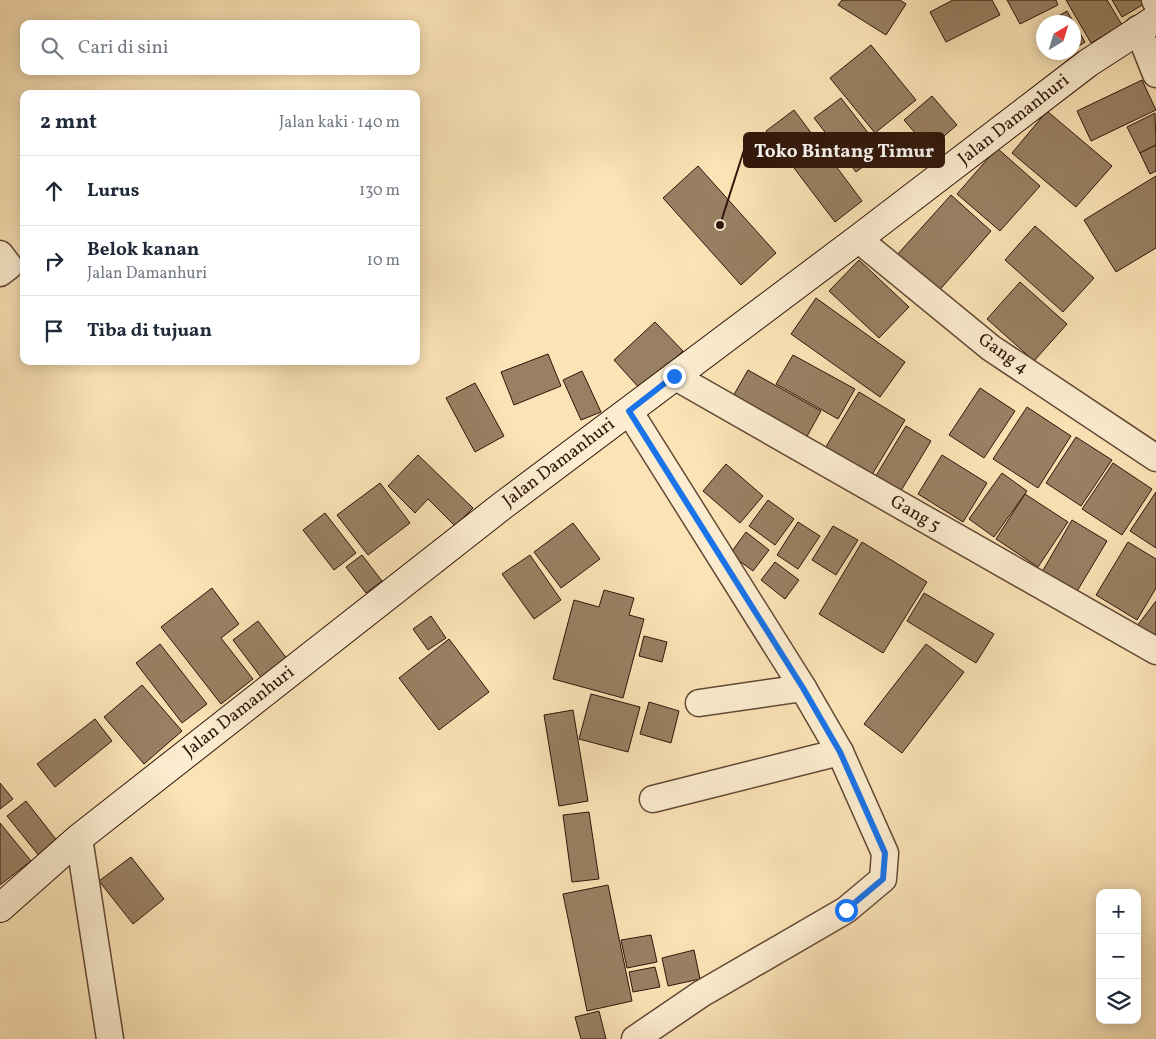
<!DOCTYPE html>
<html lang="id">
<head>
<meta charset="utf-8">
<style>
  :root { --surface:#fff; --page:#f6f6f7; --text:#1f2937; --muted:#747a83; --line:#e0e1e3 }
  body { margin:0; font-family:Vollkorn,serif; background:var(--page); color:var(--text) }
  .controls { position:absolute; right:15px; bottom:15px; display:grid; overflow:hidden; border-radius:10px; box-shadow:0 2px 12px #0003 }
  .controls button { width:45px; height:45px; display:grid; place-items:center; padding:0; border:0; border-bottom:1px solid var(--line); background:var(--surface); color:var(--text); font:25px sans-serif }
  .compass { position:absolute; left:1036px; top:15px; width:45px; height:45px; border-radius:50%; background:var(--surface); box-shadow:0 2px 12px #0003; rotate:38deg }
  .stop { position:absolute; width:15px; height:15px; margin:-11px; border:4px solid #1a73e8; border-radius:50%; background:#fff }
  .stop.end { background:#1a73e8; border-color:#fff; box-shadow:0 1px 5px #0008 }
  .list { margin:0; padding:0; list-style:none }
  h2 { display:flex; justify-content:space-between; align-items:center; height:65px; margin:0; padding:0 20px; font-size:21px }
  h2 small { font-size:16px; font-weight:400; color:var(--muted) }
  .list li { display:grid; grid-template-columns:32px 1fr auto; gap:15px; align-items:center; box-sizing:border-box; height:70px; padding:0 20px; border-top:1px solid var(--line) }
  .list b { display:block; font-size:19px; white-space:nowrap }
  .list p { margin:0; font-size:16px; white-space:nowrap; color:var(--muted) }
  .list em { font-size:16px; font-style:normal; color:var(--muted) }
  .icon { flex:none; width:28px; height:28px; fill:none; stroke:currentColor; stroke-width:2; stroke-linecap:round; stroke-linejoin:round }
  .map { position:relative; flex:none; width:1156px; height:1039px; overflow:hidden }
  .search { position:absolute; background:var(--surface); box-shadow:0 2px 12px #0003; left:20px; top:20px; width:400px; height:55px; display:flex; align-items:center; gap:12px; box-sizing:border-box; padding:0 18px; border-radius:10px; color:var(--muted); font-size:19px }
  .panel { position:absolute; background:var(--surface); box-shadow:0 2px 12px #0003; left:20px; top:90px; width:400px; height:275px; border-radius:10px }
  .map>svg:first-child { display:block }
  .building { fill:#998063; stroke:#2f150a }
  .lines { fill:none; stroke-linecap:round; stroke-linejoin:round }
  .street-casing { stroke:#624835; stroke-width:29 }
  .secondary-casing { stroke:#2f150a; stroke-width:30 }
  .street { stroke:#fcedd0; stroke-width:26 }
  .secondary { stroke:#fcedd0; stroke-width:28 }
  .route { stroke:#1a73e8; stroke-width:6 }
  .labels { text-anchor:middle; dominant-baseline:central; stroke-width:4.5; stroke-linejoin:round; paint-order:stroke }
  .street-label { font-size:18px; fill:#2f150a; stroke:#fcedd0 }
  .leader { fill:none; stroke:#2f150a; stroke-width:2 }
  .callout-dot { fill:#2f150a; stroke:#fcedd0; stroke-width:2 }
  .callout { fill:#2f150a; stroke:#2f150a; stroke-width:2 }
  .callout-label { font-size:19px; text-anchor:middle; font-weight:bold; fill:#fff }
</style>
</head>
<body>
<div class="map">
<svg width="1156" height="1039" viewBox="0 0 1156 1039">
  <rect width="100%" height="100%" fill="#fbe3b6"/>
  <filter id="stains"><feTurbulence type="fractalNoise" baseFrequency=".004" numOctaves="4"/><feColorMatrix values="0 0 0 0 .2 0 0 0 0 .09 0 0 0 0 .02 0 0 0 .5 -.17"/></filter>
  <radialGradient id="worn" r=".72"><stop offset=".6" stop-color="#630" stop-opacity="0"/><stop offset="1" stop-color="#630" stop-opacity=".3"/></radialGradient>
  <g class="building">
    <polygon points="842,0 900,0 906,4 886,35 838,5"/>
    <polygon points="953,0 992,0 1000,15 946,42 930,12"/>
    <polygon points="1007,0 1056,0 1058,5 1020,24"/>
    <polygon points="1066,0 1107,0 1122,25 1091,43"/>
    <polygon points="1112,0 1142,0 1144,4 1122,17"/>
    <polygon points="1067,11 1085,42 1074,49 1074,22 1051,22 1050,21"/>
    <polygon points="871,45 916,100 875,133 830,78"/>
    <polygon points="1142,80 1156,110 1091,141 1077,111"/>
    <polygon points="932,96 957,125 929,149 904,120"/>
    <polygon points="841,98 883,152 856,172 814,118"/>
    <polygon points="794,110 862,201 835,222 766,131"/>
    <polygon points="1047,111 1112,166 1076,207 1012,153"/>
    <polygon points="1155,113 1156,145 1140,153 1127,127"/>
    <polygon points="1156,145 1156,171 1150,174 1140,153"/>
    <polygon points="997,148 1040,186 1000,231 957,194"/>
    <polygon points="698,166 776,253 741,285 663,198"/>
    <polygon points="1156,176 1156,248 1116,272 1084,220"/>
    <polygon points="951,195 991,231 937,293 896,256"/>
    <polygon points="1035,226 1094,278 1063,312 1005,260"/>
    <polygon points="859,260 909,307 879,338 829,291"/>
    <polygon points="1020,282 1067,324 1034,361 987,319"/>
    <polygon points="816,298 905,362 880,397 791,334"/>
    <polygon points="655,322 683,351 641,390 614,360"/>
    <polygon points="548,354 561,386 514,405 501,372"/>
    <polygon points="793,355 855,389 838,419 776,384"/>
    <polygon points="748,370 821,411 801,447 728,405"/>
    <polygon points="582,371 601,412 581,420 563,380"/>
    <polygon points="475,383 504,436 475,452 446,398"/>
    <polygon points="980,388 1015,411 984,458 949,435"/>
    <polygon points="859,392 905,420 870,478 824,450"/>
    <polygon points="1027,407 1071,436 1038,488 993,459"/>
    <polygon points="906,426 931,441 899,494 874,479"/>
    <polygon points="1076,437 1112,460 1081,506 1046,483"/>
    <polygon points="418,455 473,508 455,526 428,499 415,513 388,486"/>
    <polygon points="942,455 987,483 963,522 918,494"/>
    <polygon points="1113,463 1152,489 1122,535 1082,509"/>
    <polygon points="726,464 763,496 740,523 703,491"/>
    <polygon points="1002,473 1027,491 994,537 969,519"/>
    <polygon points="380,483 410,523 368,555 337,515"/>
    <polygon points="1156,492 1156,548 1130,531"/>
    <polygon points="1025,494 1068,522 1038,567 996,539"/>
    <polygon points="768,500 794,519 775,545 749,526"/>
    <polygon points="325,513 356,553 334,570 303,530"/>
    <polygon points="1072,520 1107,541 1076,593 1042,572"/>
    <polygon points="798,522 820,536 798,569 777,555"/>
    <polygon points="573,523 600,559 561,588 534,552"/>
    <polygon points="833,526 858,540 836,575 812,560"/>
    <polygon points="746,532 769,550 753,571 730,554"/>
    <polygon points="862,542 927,582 883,653 819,614"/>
    <polygon points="1128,542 1156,559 1156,588 1137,620 1096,595"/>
    <polygon points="362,555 382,581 366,593 346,567"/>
    <polygon points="530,555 561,600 534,619 502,574"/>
    <polygon points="775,562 799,580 785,599 761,580"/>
    <polygon points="212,588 239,624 221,638 253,679 221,704 161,627"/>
    <polygon points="604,590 634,598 629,615 644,619 623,698 553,679 574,600 599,607"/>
    <polygon points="924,593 994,634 976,663 907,621"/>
    <polygon points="1156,601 1156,641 1137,626"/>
    <polygon points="431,616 446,638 428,650 413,629"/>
    <polygon points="258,621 288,660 263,680 233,640"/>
    <polygon points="644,636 667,642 662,662 639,656"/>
    <polygon points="449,639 489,692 439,730 399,678"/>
    <polygon points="160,644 207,704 182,723 136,663"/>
    <polygon points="926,644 964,672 902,753 864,724"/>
    <polygon points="142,685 182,731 144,764 104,717"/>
    <polygon points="591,694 640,707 628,752 579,739"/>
    <polygon points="649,702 679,711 671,743 640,734"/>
    <polygon points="573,710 588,801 559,806 544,715"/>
    <polygon points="95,719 112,741 55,787 37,764"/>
    <polygon points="0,783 13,799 0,809"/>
    <polygon points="26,801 58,842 40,857 7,816"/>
    <polygon points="589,812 599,879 572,882 563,815"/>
    <polygon points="0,823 31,861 0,885"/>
    <polygon points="131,857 164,899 133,924 99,881"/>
    <polygon points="608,885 632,1001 587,1011 563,894"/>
    <polygon points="651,935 657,962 627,968 621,940"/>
    <polygon points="694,950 700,979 668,986 662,958"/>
    <polygon points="655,967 660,987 633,992 629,972"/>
    <polygon points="599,1011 606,1039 581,1039 575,1017"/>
  </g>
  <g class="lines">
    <defs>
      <g id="street">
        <polyline points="1155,0 1156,2"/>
        <polyline points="1138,29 1156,74"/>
        <polyline points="858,239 991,348 1156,458"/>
        <polyline points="0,254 9,266 0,273"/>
        <polyline points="674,376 1156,651"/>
        <polyline points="629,411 803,688 840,752 885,853 883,879 846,910 701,994 635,1039"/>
        <polyline points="699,703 803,688"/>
        <polyline points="653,799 840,752"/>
        <polyline points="79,838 110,1039"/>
      </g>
      <polyline id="secondary" points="0,908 79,838 502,506 858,239 1088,63 1156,19"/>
    </defs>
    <use href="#street" class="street-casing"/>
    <use href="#secondary" class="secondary-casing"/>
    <use href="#street" class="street"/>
    <use href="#secondary" class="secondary"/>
  </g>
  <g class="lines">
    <polyline class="route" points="674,376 629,411 803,688 840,752 885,853 883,879 846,910"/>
  </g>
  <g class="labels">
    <g class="street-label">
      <text transform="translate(1014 120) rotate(-38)">Jalan Damanhuri</text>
      <text transform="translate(1003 354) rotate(35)">Gang 4</text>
      <text transform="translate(559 463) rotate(-37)">Jalan Damanhuri</text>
      <text transform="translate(915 514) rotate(30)">Gang 5</text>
      <text transform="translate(239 712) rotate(-38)">Jalan Damanhuri</text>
    </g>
  </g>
  <path class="leader" d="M720 225L744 150"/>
  <circle class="callout-dot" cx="720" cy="225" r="5"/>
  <rect class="callout" x="744" y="133" width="200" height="34" rx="5"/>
  <g class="callout-label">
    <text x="844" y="157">Toko Bintang Timur</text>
  </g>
  <rect width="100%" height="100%" filter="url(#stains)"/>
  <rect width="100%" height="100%" fill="url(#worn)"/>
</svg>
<div class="controls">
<button>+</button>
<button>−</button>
<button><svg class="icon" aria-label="layers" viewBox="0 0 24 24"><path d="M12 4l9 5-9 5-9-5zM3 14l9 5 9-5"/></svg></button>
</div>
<svg class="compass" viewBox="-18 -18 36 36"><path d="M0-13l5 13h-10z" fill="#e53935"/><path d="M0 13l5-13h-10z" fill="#747a83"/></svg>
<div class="stop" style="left:846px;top:910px"></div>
<div class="stop end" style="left:674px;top:376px"></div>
<div class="search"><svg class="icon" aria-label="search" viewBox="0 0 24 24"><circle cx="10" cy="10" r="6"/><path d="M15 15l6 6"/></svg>Cari di sini</div>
<section class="panel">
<h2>2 mnt<small>Jalan kaki · 140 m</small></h2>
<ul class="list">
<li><svg class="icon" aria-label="ahead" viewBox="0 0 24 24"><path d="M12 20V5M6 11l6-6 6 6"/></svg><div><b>Lurus</b></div><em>130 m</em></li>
<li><svg class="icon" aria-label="right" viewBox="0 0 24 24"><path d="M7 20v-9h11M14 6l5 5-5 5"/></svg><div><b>Belok kanan</b><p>Jalan Damanhuri</p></div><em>10 m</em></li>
<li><svg class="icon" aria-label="arrive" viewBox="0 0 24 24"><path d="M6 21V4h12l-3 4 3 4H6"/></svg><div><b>Tiba di tujuan</b></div></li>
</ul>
</section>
</div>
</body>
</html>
